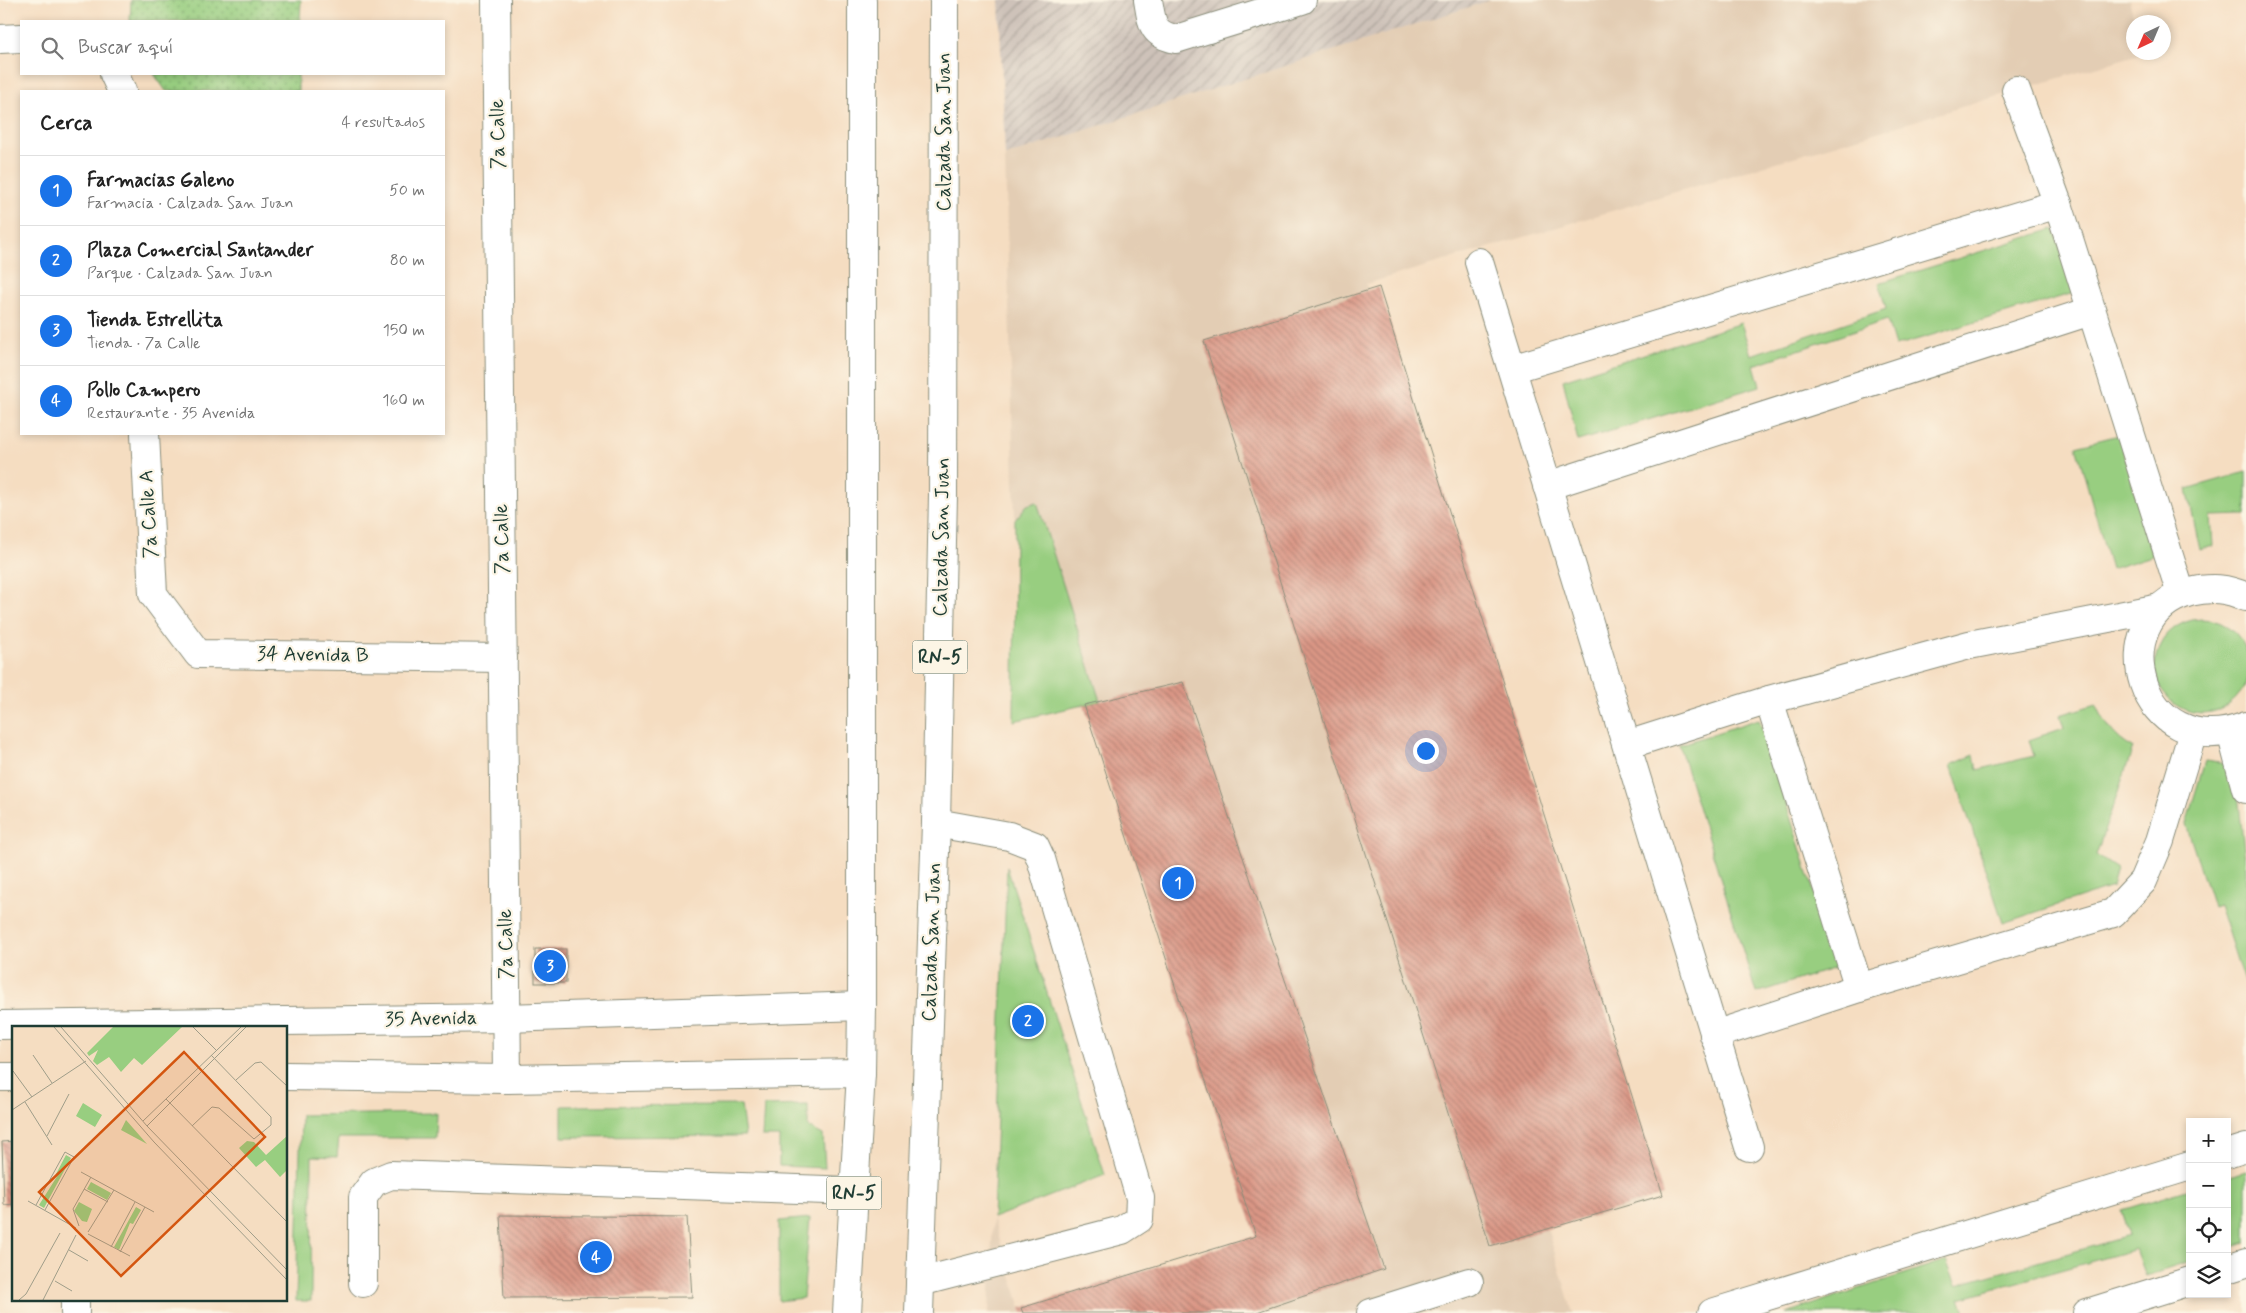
<!DOCTYPE html>
<html lang="es">
<head>
<meta charset="utf-8">
<style>
  :root { --surface:#fff; --page:#f2f2f2; --text:#222; --muted:#767676; --line:#e0e0e0; --accent:#1a73e8 }
  body { margin:0; font-family:Mynerve,sans-serif; background:var(--page); color:var(--text) }
  .controls { position:absolute; right:15px; bottom:15px; display:grid; overflow:hidden; border-radius:0px; box-shadow:0 2px 8px #0003 }
  .controls button { width:45px; height:45px; display:grid; place-items:center; padding:0; border:0; border-bottom:1px solid var(--line); background:var(--surface); color:var(--text); font:25px sans-serif }
  .compass { position:absolute; left:2126px; top:15px; width:45px; height:45px; border-radius:50%; background:var(--surface); box-shadow:0 2px 8px #0003; rotate:224deg }
  .you { position:absolute; left:1425px; top:750px; width:18px; height:18px; margin:-12px; border:4px solid #fff; border-radius:50%; background:#1a73e8; box-shadow:0 0 0 8px #1a73e833 }
  .badge { display:grid; place-items:center; width:32px; height:32px; border-radius:50%; background:var(--accent); color:#fff; font-size:16px; font-weight:700 }
  .pin { position:absolute; translate:-50% -50%; border:2px solid #fff; box-shadow:0 1px 5px #0006 }
  .list { margin:0; padding:0; list-style:none }
  h2 { display:flex; justify-content:space-between; align-items:center; height:65px; margin:0; padding:0 20px; font-size:21px }
  h2 small { font-size:16px; font-weight:400; color:var(--muted) }
  .list li { display:grid; grid-template-columns:32px 1fr auto; gap:15px; align-items:center; box-sizing:border-box; height:70px; padding:0 20px; border-top:1px solid var(--line) }
  .list b { display:block; font-size:19px; white-space:nowrap }
  .list p { margin:0; font-size:16px; white-space:nowrap; color:var(--muted) }
  .list em { font-size:16px; font-style:normal; color:var(--muted) }
  .icon { flex:none; width:28px; height:28px; fill:none; stroke:currentColor; stroke-width:2; stroke-linecap:round; stroke-linejoin:round }
  .map { position:relative; flex:none; width:2246px; height:1313px; overflow:hidden }
  .search { position:absolute; background:var(--surface); box-shadow:0 2px 8px #0003; left:20px; top:20px; width:425px; height:55px; display:flex; align-items:center; gap:12px; box-sizing:border-box; padding:0 18px; border-radius:0px; color:var(--muted); font-size:19px }
  .panel { position:absolute; background:var(--surface); box-shadow:0 2px 8px #0003; left:20px; top:90px; width:425px; height:345px; border-radius:0px }
  .map>svg:first-child { display:block }
  .built { fill:#e3cdb4 }
  .industrial { fill:url(#industrial-furrows) }
  .green { fill:#98ce80; stroke:#5c865a }
  .park { fill:url(#park-dots); stroke:#5c865a }
  .building { fill:url(#building-back-hatch) }
  .lines { fill:none; stroke-linecap:round; stroke-linejoin:round }
  .minor-casing { stroke:#8a8d7a; stroke-width:30 }
  .major-casing { stroke:#8a8d7a; stroke-width:30 }
  .minor { stroke:#fff; stroke-width:28 }
  .major { stroke:#fff; stroke-width:28 }
  .labels { text-anchor:middle; dominant-baseline:central; stroke-width:4.5; stroke-linejoin:round; paint-order:stroke }
  .shield { fill:#fcf5e5; stroke:#617469; stroke-width:1 }
  .shield-label { font-size:19px; font-weight:bold; fill:#1f3d34 }
  .street-label { font-size:20px; fill:#1f3d34; stroke:#fcf5e5 }
  .inset-road { fill:none; stroke:#9f9d89; stroke-width:1 }
  .view { fill:#d45610; fill-opacity:0.15; stroke:#d45610; stroke-width:2.5 }
  .inset-edge { fill:none; stroke:#1f3d34; stroke-width:2.5 }
</style>
</head>
<body>
<div class="map">
<svg width="2246" height="1313" viewBox="0 0 2246 1313">
  <defs>
    <pattern id="industrial-furrows" width="10" height="10" patternUnits="userSpaceOnUse" patternTransform="scale(1.25)"><rect width="10" height="10" fill="#cec2b9"/><path d="M-1 1l2-2M0 10L10 0M9 11l2-2" fill="none" stroke="#a79f97"/></pattern>
    <pattern id="park-dots" width="8" height="8" patternUnits="userSpaceOnUse" patternTransform="scale(1.25)"><rect width="8" height="8" fill="#98ce80"/><path d="M2 2h.1M6 6h.1" fill="none" stroke="#7ba86a" stroke-width="1.8" stroke-linecap="round"/></pattern>
    <pattern id="building-back-hatch" width="6" height="6" patternUnits="userSpaceOnUse" patternTransform="scale(1.25)"><rect width="6" height="6" fill="#da9685"/><path d="M-1 5l2 2M0 0l6 6M5-1l2 2" fill="none" stroke="#b07c6e"/></pattern>
  </defs>
  <rect width="100%" height="100%" fill="#fcf5e5"/>
  <filter id="ink" filterUnits="userSpaceOnUse"><feTurbulence type="fractalNoise" baseFrequency=".02" numOctaves="2"/><feDisplacementMap in="SourceGraphic" scale="10" xChannelSelector="R" yChannelSelector="G"/><feConvolveMatrix kernelMatrix="1 2 1 2 8 2 1 2 1" color-interpolation-filters="sRGB"/></filter>
  <filter id="wash" filterUnits="userSpaceOnUse"><feTurbulence type="fractalNoise" baseFrequency=".0096" numOctaves="4" result="noise"/><feDisplacementMap in="SourceGraphic" scale="20" xChannelSelector="R" yChannelSelector="G"/><feGaussianBlur stdDeviation="1.12" result="paint"/><feColorMatrix in="noise" values="0 0 0 0 0 0 0 0 0 0 0 0 0 0 0 0 0 1.4 0 .05"/><feComposite in="paint" operator="in"/></filter>
  <g filter="url(#wash)">
    <rect width="100%" height="100%" fill="#f5ddc1"/>
    <polygon class="built" points="1491,0 2129,0 2135,22 2134,52 2143,53 1366,284 1642,1205 1547,1228 1573,1313 989,1313 993,1218 1021,1308 1256,1236 1084,705 1100,701 1036,502 1015,520 1005,156"/>
    <polygon class="industrial" points="999,0 1491,0 1005,156"/>
    <g class="green">
      <polygon points="2054,229 2074,293 1895,346 1887,320 1754,365 1760,386 1578,441 1563,380 1741,323 1751,355 1886,309 1879,283"/>
      <polygon points="2119,435 2152,556 2111,569 2076,446"/>
      <polygon points="2246,472 2246,515 2211,516 2213,546 2200,550 2187,489"/>
      <polygon points="1037,502 1100,701 1014,721 1015,520 1027,505"/>
      <circle cx="2202" cy="666" r="47"/>
      <path d="M2096 704C2105 723 2114 738 2133 748L2096 855 2117 869 2112 887 2003 923 1951 765 1974 755 1977 770 2034 756 2029 740 2064 728 2060 715Z"/>
      <polygon points="1759,719 1838,967 1756,993 1679,745"/>
      <polygon points="2205,761 2226,764 2237,785 2246,868 2246,988 2219,905 2213,907 2186,824"/>
      <polygon points="1007,867 1105,1175 993,1218"/>
      <polygon points="741,1105 745,1136 562,1137 562,1106"/>
      <polygon points="808,1105 808,1127 823,1135 825,1168 779,1166 779,1137 762,1137 764,1106"/>
      <polygon points="436,1113 435,1138 339,1138 337,1157 312,1156 311,1301 296,1301 301,1115"/>
      <polygon points="2246,1171 2246,1243 2227,1249 2227,1177"/>
      <polygon points="2190,1189 2190,1262 2146,1276 2136,1249 1960,1298 1965,1313 1786,1313 1946,1260 1956,1285 2129,1236 2122,1210"/>
      <polygon points="810,1218 803,1298 779,1301 779,1221"/>
    </g>
    <g class="park">
      <polygon points="131,0 301,0 300,21 130,21"/>
      <polygon points="154,74 298,74 298,91 166,91"/>
    </g>
    <g id="blocks">
      <g class="building">
        <polygon points="1379,287 1663,1195 1490,1246 1204,341"/>
        <polygon points="1183,682 1384,1269 1254,1313 1023,1313 1021,1308 1256,1236 1084,705"/>
        <rect x="535" y="949" width="31" height="34"/>
        <polygon points="14,1141 14,1204 4,1205 2,1142"/>
        <polygon points="500,1215 687,1217 692,1297 504,1298"/>
      </g>
    </g>
  </g>
  <g filter="url(#ink)">
    <use href="#blocks" fill-opacity="0" stroke="#8a8d7a" stroke-width="1"/>
    <g class="lines">
      <defs>
        <g id="minor">
          <polyline points="496,0 507,1079"/>
          <path d="M1148 0C1152 22 1151 34 1176 39L1302 0"/>
          <polyline points="0,39 21,38"/>
          <polyline points="114,74 122,91"/>
          <polyline points="2016,90 2058,204 2181,594"/>
          <polyline points="1479,262 1749,1147"/>
          <polyline points="1512,369 2058,204"/>
          <polyline points="145,434 153,594 198,654 503,658"/>
          <polyline points="1547,486 2091,311"/>
          <path d="M2246 597C2227 588 2211 587 2190 592 2100 616 2138 767 2246 726"/>
          <polyline points="1769,700 1859,988"/>
          <polyline points="2231,732 2246,789"/>
          <polyline points="1627,745 1769,700 1969,645 2160,608"/>
          <polyline points="0,1025 507,1018 862,1006"/>
          <polyline points="1714,1035 1859,988 2113,913 2143,881 2160,841 2193,732"/>
          <polyline points="286,1076 507,1079 861,1073"/>
          <polyline points="0,1077 14,1077"/>
          <polyline points="2227,1154 2246,1148"/>
          <polyline points="2227,1269 2246,1263"/>
          <polyline points="920,1282 1122,1230 1139,1219 1140,1198 1041,859 1035,846 1009,836 936,823"/>
          <polyline points="363,1283 363,1197 374,1182 391,1175 854,1191"/>
          <polyline points="75,1299 75,1313"/>
          <polyline points="1371,1313 1469,1282"/>
          <polyline points="1712,1313 2190,1166"/>
          <polyline points="2087,1313 2190,1281"/>
        </g>
        <g id="major">
          <polyline points="847,1313 861,1073 862,1006 862,0"/>
          <polyline points="919,1313 936,823 943,495 944,0"/>
        </g>
      </defs>
      <use href="#minor" class="minor-casing"/>
      <use href="#major" class="major-casing"/>
      <use href="#minor" class="minor"/>
      <use href="#major" class="major"/>
    </g>
  </g>
  <g class="labels">
    <g class="shield">
      <rect x="912.5" y="640.5" width="55" height="33" rx="4"/>
      <rect x="826.5" y="1176.5" width="55" height="33" rx="4"/>
    </g>
    <g class="shield-label">
      <text x="940" y="657">RN-5</text>
      <text x="854" y="1193">RN-5</text>
    </g>
    <g class="street-label">
      <text transform="translate(944 132) rotate(-90)">Calzada San Juan</text>
      <text transform="translate(498 134) rotate(-91)">7a Calle</text>
      <text transform="translate(149 514) rotate(-93)">7a Calle A</text>
      <text transform="translate(942 537) rotate(-89)">Calzada San Juan</text>
      <text transform="translate(502 539) rotate(-91)">7a Calle</text>
      <text transform="translate(313 655) rotate(1)">34 Avenida B</text>
      <text transform="translate(932 942) rotate(-88)">Calzada San Juan</text>
      <text transform="translate(506 944) rotate(-91)">7a Calle</text>
      <text transform="translate(431 1019) rotate(-1)">35 Avenida</text>
    </g>
  </g>
  <g transform="translate(12 1026)">
    <rect width="275" height="275" fill="#f5ddc1"/>
    <path d="M101 1H170L130 39 122 32 109 46 97 31 85 39 81 35 86 24 77 30 75 27ZM71 77 90 89 83 101 64 90ZM114 94 135 118 109 104ZM54 129 59 132 32 182 27 179 46 149 44 148ZM79 156 99 167 95 174 75 163ZM67 176 80 183 75 196 70 195 62 185ZM124 181 129 184 121 198 118 197 107 224 102 221Z" fill="#98ce80"/>
    <path d="M275 110V144L268 151 253 134 244 141 227 122 235 115 242 116 254 129Z" fill="#98ce80"/>
    <path class="inset-road" d="M42 1 142 116 275 254M49 1 135 100 275 244M181 1 204 24M21 29 40 57M1 45 20 71M224 54 243 37 249 36 275 60M154 73 275 196M13 76 40 119M0 84 74 35M131 95 229 1M135 100 234 1M180 100 200 81 207 82 242 113 259 99V91L199 29M35 110 57 68M69 146 142 186M72 163 96 176M16 175 64 202M24 179 53 126 62 131 33 184M67 200 61 183 79 151M76 206 102 164M76 208 118 230M99 221 123 176M57 224 76 235M108 226 133 181M43 255 60 265M7 274 14 268 48 207M31 274 64 209"/>
    <path class="view" d="M172 26 253 111 109 250 27 166Z"/>
    <rect width="275" height="275" class="inset-edge"/>
  </g>
</svg>
<div class="controls">
<button>+</button>
<button>−</button>
<button><svg class="icon" aria-label="locate" viewBox="0 0 24 24"><circle cx="12" cy="12" r="6"/><path d="M12 2v4M12 18v4M2 12h4M18 12h4"/></svg></button>
<button><svg class="icon" aria-label="layers" viewBox="0 0 24 24"><path d="M12 4l9 5-9 5-9-5zM3 14l9 5 9-5"/></svg></button>
</div>
<svg class="compass" viewBox="-18 -18 36 36"><path d="M0-13l5 13h-10z" fill="#e53935"/><path d="M0 13l5-13h-10z" fill="#767676"/></svg>
<div class="you"></div>
<div class="pin badge" style="left:1178px;top:883px">1</div>
<div class="pin badge" style="left:1028px;top:1021px">2</div>
<div class="pin badge" style="left:550px;top:966px">3</div>
<div class="pin badge" style="left:596px;top:1257px">4</div>
<div class="search"><svg class="icon" aria-label="search" viewBox="0 0 24 24"><circle cx="10" cy="10" r="6"/><path d="M15 15l6 6"/></svg>Buscar aquí</div>
<section class="panel">
<h2>Cerca<small>4 resultados</small></h2>
<ul class="list">
<li><span class="badge">1</span><div><b>Farmacias Galeno</b><p>Farmacia · Calzada San Juan</p></div><em>50 m</em></li>
<li><span class="badge">2</span><div><b>Plaza Comercial Santander</b><p>Parque · Calzada San Juan</p></div><em>80 m</em></li>
<li><span class="badge">3</span><div><b>Tienda Estrellita</b><p>Tienda · 7a Calle</p></div><em>150 m</em></li>
<li><span class="badge">4</span><div><b>Pollo Campero</b><p>Restaurante · 35 Avenida</p></div><em>160 m</em></li>
</ul>
</section>
</div>
</body>
</html>
